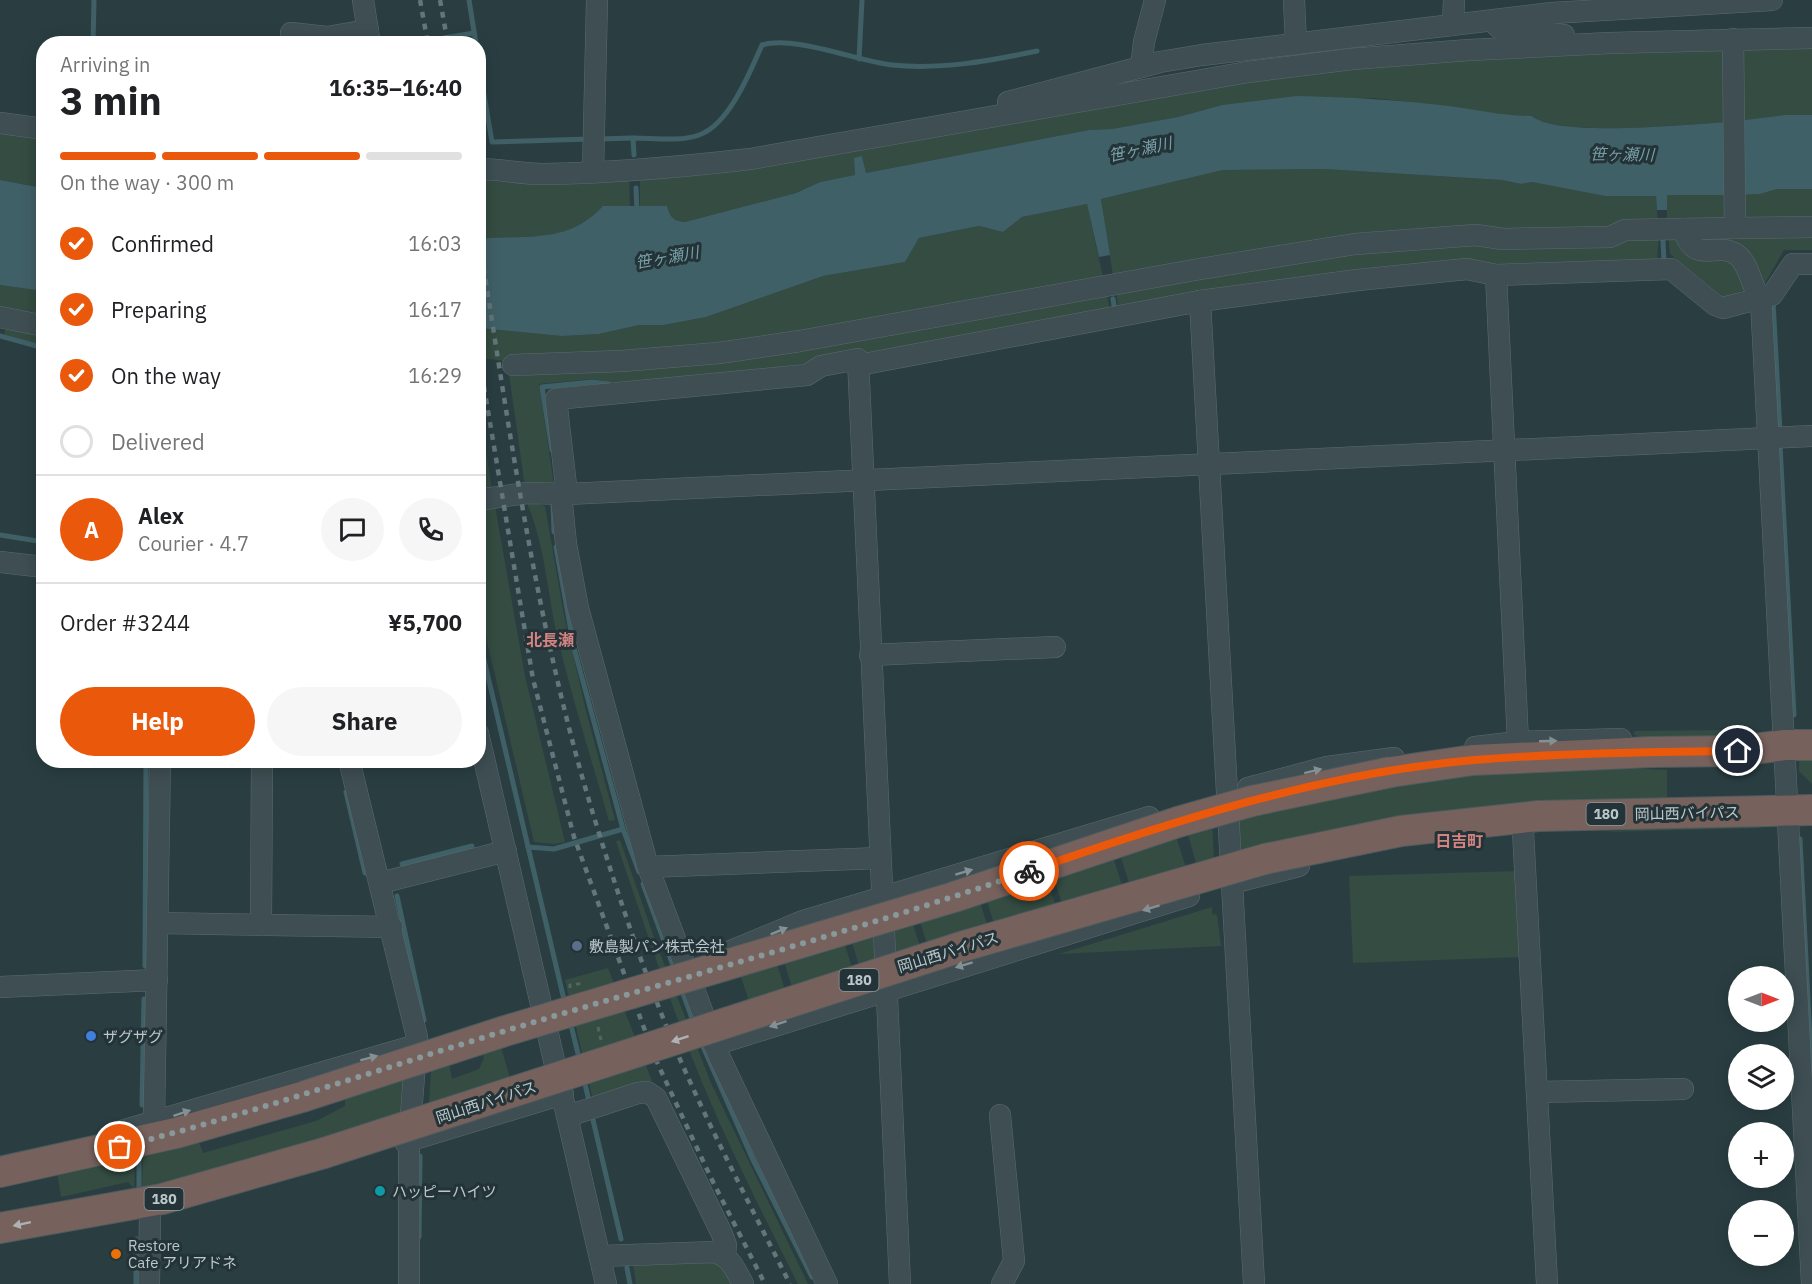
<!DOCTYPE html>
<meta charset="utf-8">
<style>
:root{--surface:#fff;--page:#f6f6f6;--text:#202124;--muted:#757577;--line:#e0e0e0;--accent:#ea580c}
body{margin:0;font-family:"IBM Plex Sans","Noto Sans JP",sans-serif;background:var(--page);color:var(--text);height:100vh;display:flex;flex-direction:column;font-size:22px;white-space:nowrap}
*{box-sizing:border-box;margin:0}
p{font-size:20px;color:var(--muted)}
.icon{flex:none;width:33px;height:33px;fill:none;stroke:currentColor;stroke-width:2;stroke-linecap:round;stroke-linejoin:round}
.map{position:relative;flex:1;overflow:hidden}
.details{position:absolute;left:36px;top:36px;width:450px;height:732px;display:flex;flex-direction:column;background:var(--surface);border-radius:24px;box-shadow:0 3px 15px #0003}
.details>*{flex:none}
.needle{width:39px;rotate:90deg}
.controls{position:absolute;left:1728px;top:966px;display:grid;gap:12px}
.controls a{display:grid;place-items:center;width:66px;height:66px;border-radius:50%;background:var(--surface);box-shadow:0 3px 15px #0003;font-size:30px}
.pin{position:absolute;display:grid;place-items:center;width:51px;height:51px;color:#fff;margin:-26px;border:3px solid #fff;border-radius:50%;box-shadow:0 2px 6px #0007}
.courier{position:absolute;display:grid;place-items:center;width:60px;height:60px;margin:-30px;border:4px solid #ea580c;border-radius:50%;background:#fff;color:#222;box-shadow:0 2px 8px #0007}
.headline em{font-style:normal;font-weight:700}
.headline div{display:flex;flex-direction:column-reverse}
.headline{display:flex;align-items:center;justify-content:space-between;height:102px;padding:0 24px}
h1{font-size:39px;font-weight:700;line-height:45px}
.bar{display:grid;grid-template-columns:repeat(4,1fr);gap:9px 6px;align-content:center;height:72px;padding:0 24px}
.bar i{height:8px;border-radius:4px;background:var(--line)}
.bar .active{background:var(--accent)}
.bar p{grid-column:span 4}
.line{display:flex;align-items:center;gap:15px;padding:0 24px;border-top:2px solid var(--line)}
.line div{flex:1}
.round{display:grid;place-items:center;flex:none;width:63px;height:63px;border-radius:32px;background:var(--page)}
ol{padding:0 24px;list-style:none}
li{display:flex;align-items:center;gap:18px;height:66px}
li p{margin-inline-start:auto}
li .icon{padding:6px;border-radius:50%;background:var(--accent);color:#fff;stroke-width:4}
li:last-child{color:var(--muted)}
li i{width:33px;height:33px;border:3px solid var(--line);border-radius:50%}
.button{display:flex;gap:12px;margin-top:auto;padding:12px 24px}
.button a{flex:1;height:69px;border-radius:36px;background:var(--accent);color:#fff;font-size:24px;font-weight:700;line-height:69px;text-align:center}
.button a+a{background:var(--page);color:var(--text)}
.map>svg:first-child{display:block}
.green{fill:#344c42;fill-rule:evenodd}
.water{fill:#406067}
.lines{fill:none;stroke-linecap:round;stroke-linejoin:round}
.stream{stroke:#406067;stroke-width:5}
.minor-casing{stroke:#5c6b6f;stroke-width:22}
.highway-casing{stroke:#4c5b5f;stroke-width:32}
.path{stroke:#536761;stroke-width:3;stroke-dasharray:4.5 4.5;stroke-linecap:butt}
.minor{stroke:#3e4e52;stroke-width:21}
.highway{stroke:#77615c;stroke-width:30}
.rail{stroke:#63767a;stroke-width:4.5;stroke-dasharray:6 6;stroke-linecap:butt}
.highway-bridge-casing{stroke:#4c5b5f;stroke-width:32;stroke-linecap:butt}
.highway-bridge{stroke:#77615c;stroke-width:30}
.oneway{fill:#839195}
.oneway2{fill:#adb3b5}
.done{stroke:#88989b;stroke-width:6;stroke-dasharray:0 10.8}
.route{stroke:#ea580c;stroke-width:8}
.service-dot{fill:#5c6f8a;stroke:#233337;stroke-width:2}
.shop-dot{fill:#3f7fe0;stroke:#233337;stroke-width:2}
.culture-dot{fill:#0f9aa8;stroke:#233337;stroke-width:2}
.food-dot{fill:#e8710a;stroke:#233337;stroke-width:2}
.labels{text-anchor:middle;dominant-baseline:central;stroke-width:6;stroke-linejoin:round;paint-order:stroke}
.shield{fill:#233337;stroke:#8d9b9f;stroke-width:1.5}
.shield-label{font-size:14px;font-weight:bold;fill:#bbc8cb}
.street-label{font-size:15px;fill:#bbc8cb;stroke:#233337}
.poi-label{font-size:15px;fill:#bbc8cb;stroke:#233337;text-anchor:start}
.water-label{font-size:16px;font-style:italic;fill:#789fa7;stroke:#233337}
.neighbourhood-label{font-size:16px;font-weight:bold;fill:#d38482;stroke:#233337}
</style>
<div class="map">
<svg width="1812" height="1284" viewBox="0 0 1812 1284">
<rect width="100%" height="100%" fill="#2a3e42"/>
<g class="green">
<path d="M1812 42V115L1738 121 1737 43Z"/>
<path d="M1728 43 1729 122C1691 124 1557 138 1532 116H1505L1452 107 1374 98 1222 105 1178 117 1112 129 1089 130 866 173 862 156 856 175 820 182 796 193 685 222C673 221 670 217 667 206L640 207V177L1353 63Z"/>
<path d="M0 133 43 140V188L0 180Z"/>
<path d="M1324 169 1502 180 1521 184 1532 182 1605 196H1656L1658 225 1503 236 1114 282 1101 199 1223 170Z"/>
<path d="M629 177 630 206H604C567 245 527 234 479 239V178Z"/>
<path d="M1777 189H1812V222L1738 224V195L1760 194Z"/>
<path d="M1667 195H1731V224L1667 225Z"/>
<path d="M1087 204 1104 282 800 338 505 361 479 358 478 328 562 336 599 334 639 325H664L706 317 823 276 905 262 919 238 979 226 1003 232 1022 217Z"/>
<path d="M1812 230V250H1784L1764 285 1749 264 1703 246 1690 233Z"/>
<path d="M1668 232 1730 257 1748 289 1723 297 1670 254Z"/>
<path d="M1659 233 1657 260 1118 308 1116 289 1355 248Z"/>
<path d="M0 285 43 291V319L0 310Z"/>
<path d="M1106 291 1110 310 805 364 720 375 626 384 592 379 539 384 554 485 525 487 509 374 623 365Z"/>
<path d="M6 327 43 331V346L4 335Z"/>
<path d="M479 407 492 489 479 490Z"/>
<path d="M526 501 545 506 564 615 586 711 615 820 609 821C591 758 571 695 556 631 547 588 544 541 526 501Z"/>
<path d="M495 506 525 676 565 842 554 844 534 842 479 607 478 508Z"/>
<path d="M1731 730 1739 737 1652 743 1633 734 1635 731Z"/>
<path d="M1799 760H1812V784L1799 771Z"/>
<path d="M1581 766 1667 770V798L1624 800 1241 873 1236 798 1483 770Z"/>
<path d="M1211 802 1215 879 1202 883 1181 811Z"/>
<path d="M1169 814 1192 887 908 976 898 973 895 964 893 907 902 897ZM1113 832 1135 902 1128 905 1106 834ZM1047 854 1067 921 1061 923 1040 856ZM980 877 999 941 993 943 973 880ZM913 899 932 960 925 963 906 901Z"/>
<path d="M1723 822 1765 823 1760 828 1603 832Z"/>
<path d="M620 840 656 943 711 1083 808 1284H798C762 1212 725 1140 695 1065 666 991 641 916 616 841Z"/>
<path d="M1517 871 1523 957 1353 963 1349 876Z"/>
<path d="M873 905 877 980 757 1025 733 953ZM845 920 864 982 857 984 838 922ZM777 939 797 1004 790 1006 770 941Z"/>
<path d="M1212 907V914L1217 915 1221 946 1059 954Z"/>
<path d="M608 968 652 1081 593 1100 565 980Z"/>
<path d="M495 1027 516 1098 427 1129 433 1045 445 1041 452 1079 479 1069 484 1058 482 1052Z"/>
<path d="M407 1055 400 1136 142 1190 143 1152 197 1136 203 1153 316 1121 345 1106V1100L311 1104Z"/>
<path d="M135 1154 134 1188 128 1182 61 1197 57 1172Z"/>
<path d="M711 1262 719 1263 733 1284H636L633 1263Z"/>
</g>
<g class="water">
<path d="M1297 96C1349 97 1399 100 1449 106 1478 110 1503 116 1532 116 1557 138 1691 124 1729 122L1731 195H1667V210H1657L1656 196H1605L1532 182 1521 184 1502 180 1324 169 1223 170 1101 199 1110 255 1099 257 1087 204 1022 217 1003 232 979 226 919 238 905 262 823 276 706 317 664 325H639L599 334 562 336 479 328 478 239C527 234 567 245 603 206H667C670 217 673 221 685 222L796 193 820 182 855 175 854 158 862 156 866 173 1089 130 1112 129 1178 117 1222 105Z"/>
<path d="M1785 115H1812V189H1777L1760 194 1738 195V121Z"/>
<path d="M0 180 43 188V291L0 285Z"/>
</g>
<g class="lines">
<g class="stream">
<path d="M469 0 476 44"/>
<path d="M93 44 94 0"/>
<path d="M408 44 474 33"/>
<path d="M478 59 492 142 590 139"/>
<path d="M859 59 862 0"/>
<path d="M599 139 633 138"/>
<path d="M634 155 633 138C653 138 681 142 699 135 729 125 750 72 762 45 794 35 857 61 892 65 941 70 989 61 1037 51"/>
<path d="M636 188 637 213"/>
<path d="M1663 241 1664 262H1667"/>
<path d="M1113 299 1115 312"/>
<path d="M1773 301 1780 432"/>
<path d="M0 336 44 348"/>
<path d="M1780 445 1794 715"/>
<path d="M552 450 542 387 592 382 609 384"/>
<path d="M553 503 554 532"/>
<path d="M0 535 44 542"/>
<path d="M556 547 574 648 623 829 639 872"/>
<path d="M478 634 565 1004"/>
<path d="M346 792 365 873"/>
<path d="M1800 839 1812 1081"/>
<path d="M528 847 554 849 623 829"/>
<path d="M402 864 472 846"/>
<path d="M643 884 675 971"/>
<path d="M397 896 424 1020"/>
<path d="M145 966 146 760"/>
<path d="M681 988 694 1024"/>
<path d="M570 1021 580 1062"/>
<path d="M701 1042 753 1160 812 1277"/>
<path d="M584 1080 589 1101"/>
<path d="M142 1105 144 999"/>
<path d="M593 1120 621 1239"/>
<path d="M139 1190V1154"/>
<path d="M419 1237 420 1156"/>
<path d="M627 1268 630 1284"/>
<path d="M136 1284V1239"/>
</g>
<g class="minor-casing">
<g id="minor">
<path d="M363 0 370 44"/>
<path d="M1294 0 1296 44"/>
<path d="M1495 24 1499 28 1564 35"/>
<path d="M1453 25 1454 0"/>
<path d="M291 44V33L327 37 368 30"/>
<path d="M1141 67 1144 42 1155 0"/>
<path d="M1008 102 1160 62 1202 55 1552 13 1772 0"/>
<path d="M0 123 44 129"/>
<path d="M478 169C500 169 521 174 543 174 612 173 681 167 750 159L1248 72 1352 59 1469 50 1609 43 1812 38"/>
<path d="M593 172 597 0"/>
<path d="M1735 228 1812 227"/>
<path d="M1683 229C1695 267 1716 240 1737 255 1749 263 1751 286 1761 300L1812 1284"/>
<path d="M1496 275 1518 742"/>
<path d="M1200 301 1254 1284"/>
<path d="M0 317 44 326"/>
<path d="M513 365 622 361 719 353 800 341 1194 270 1355 244 1476 235 1503 239 1610 237 1625 230 1735 228 1733 39"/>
<path d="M859 365 1200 301 1358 280 1467 269 1496 275 1671 269 1715 305 1723 308 1772 295 1793 264H1812"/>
<path d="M561 494 566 544 578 608 648 867 719 1056 827 1284"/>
<path d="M567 494 556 399 807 375 821 366 858 359 900 1284"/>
<path d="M478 500 527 493 567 494 1812 436"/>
<path d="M0 562 44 567"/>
<path d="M870 655 1055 647"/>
<path d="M478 733 606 1284"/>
<path d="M1475 747 1518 742 1621 739"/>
<path d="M349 760 417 1037 409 1141V1284"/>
<path d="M1248 788 1327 767 1394 758"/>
<path d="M1523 831 1547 1284"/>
<path d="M648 867 880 858"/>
<path d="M1236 882 1299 866"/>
<path d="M380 883 506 851"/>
<path d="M158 923 392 927"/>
<path d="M261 925 262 760"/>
<path d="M731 951 803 921 1149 817"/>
<path d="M0 987 157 980"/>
<path d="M714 1045 1189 896"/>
<path d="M1538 1092 1683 1089"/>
<path d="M1000 1115 1014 1261 1002 1284"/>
<path d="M568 1116 638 1093 647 1092 656 1098 722 1234 726 1245 725 1255"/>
<path d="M154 1122 160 760"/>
<path d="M121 1131 413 1046"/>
<path d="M405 1142 563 1094"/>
<path d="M601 1256 714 1252C731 1257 735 1269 743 1284"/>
<path d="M149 1284 150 1216"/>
</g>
</g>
<g class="highway-casing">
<g id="highway">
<path d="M1391 772 1473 760 1651 752 1738 751 1785 745H1812"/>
<path d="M1401 831 1538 816 1812 810"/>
<path d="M0 1172 176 1133 305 1096"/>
<path d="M0 1228 162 1199 324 1153"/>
</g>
</g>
<g class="path">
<path d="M570 988V985L585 983"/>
<path d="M598 1027 601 1040"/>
</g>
<use href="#minor" class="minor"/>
<use href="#highway" class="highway"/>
<g class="rail">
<path d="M420 0 428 44"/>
<path d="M440 0 448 44"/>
<path d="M478 232C510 432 537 636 598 830 621 904 646 978 676 1050 710 1129 751 1207 790 1284"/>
<path d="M478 351 533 679 574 837 655 1058 711 1178 765 1284"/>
</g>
<g class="highway-bridge-casing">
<g id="highway-bridge">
<path d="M305 1096 505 1031 954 897 1178 822 1252 801 1391 772"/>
<path d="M324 1153 964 946 1265 859 1401 831"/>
</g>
</g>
<use href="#highway-bridge" class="highway-bridge"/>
</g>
<defs><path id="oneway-solid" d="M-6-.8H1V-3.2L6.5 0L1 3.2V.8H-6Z" transform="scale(1.5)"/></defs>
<g class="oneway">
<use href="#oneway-solid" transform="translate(1548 741) rotate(-2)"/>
<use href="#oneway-solid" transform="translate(1313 771) rotate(-14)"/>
<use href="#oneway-solid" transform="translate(964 872) rotate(-17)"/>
<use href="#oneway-solid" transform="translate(1151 908) rotate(163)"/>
<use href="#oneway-solid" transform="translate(779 931) rotate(-22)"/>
<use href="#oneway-solid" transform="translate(964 965) rotate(163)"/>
<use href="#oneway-solid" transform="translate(778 1024) rotate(162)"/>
<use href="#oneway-solid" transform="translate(369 1058) rotate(-15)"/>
<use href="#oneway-solid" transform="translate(182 1113) rotate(-18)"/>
</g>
<g class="oneway2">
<use href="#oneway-solid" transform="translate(680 1039) rotate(162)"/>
<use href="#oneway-solid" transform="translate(22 1224) rotate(168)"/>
</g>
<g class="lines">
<path class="done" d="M120 1147C252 1114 379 1069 508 1030 682 977 858 931 1029 871"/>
<path class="route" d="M1029 871C1173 821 1322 773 1474 760 1562 753 1650 752 1738 751"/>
</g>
<circle class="service-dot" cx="577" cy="946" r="6"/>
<circle class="shop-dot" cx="91" cy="1036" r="6"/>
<circle class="culture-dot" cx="380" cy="1191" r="6"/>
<circle class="food-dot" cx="116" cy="1254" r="6"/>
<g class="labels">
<g class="shield">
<rect x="1586.5" y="803" width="39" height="22" rx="4.5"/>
<rect x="839.5" y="969" width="39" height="22" rx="4.5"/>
<rect x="144.5" y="1188" width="39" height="22" rx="4.5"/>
</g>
<g class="shield-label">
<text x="1606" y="814">180</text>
<text x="859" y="980">180</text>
<text x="164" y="1199">180</text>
</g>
<g class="street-label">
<text transform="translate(1687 813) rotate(-1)">岡山西バイパス</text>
<text transform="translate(948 952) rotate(-17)">岡山西バイパス</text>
<text transform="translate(486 1102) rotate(-18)">岡山西バイパス</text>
</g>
<g class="poi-label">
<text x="589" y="946">敷島製パン株式会社</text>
<text x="103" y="1036">ザグザグ</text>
<text x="392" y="1191">ハッピーハイツ</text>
<text x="128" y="1245">Restore<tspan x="128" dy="17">Cafe アリアドネ</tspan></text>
</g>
<g class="water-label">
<text transform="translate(1140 149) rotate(-12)">笹ヶ瀬川</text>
<text transform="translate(1622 154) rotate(1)">笹ヶ瀬川</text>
<text transform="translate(667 257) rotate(-10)">笹ヶ瀬川</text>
</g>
<g class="neighbourhood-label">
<text x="550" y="640">北長瀬</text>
<text x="1459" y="841">日吉町</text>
</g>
</g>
</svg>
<div class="controls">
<a><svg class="needle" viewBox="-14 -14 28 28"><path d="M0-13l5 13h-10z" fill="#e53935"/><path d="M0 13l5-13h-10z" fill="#757577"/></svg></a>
<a><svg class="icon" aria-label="layers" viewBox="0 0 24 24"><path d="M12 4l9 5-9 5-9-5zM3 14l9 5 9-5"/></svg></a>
<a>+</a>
<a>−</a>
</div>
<div class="pin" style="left:120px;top:1147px;background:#ea580c"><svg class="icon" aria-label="bag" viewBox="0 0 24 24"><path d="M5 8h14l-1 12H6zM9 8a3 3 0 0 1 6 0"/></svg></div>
<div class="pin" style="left:1738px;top:751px;background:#1f2937"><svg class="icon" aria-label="home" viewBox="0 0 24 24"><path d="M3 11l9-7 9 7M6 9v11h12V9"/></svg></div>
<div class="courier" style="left:1029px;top:871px"><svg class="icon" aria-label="bike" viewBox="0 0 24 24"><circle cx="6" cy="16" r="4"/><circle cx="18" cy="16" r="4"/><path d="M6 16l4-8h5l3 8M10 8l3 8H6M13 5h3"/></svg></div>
<section class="details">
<div class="headline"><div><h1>3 min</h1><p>Arriving in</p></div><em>16:35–16:40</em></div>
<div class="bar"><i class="active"></i><i class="active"></i><i class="active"></i><i></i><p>On the way · 300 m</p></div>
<ol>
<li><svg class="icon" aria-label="check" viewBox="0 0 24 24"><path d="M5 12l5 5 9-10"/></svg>Confirmed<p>16:03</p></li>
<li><svg class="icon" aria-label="check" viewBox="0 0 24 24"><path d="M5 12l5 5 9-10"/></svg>Preparing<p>16:17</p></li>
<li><svg class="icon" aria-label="check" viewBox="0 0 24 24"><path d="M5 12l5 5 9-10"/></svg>On the way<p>16:29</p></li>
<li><i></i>Delivered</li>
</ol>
<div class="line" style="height:108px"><b class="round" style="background:var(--accent);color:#fff">A</b><div><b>Alex</b><p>Courier · 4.7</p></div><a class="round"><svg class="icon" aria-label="chat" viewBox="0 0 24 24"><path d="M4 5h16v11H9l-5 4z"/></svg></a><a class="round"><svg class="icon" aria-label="phone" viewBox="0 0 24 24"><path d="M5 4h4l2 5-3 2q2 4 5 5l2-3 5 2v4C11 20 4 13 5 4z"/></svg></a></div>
<div class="line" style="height:78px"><div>Order #3244</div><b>¥5,700</b></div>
<div class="button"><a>Help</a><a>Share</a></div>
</section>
</div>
